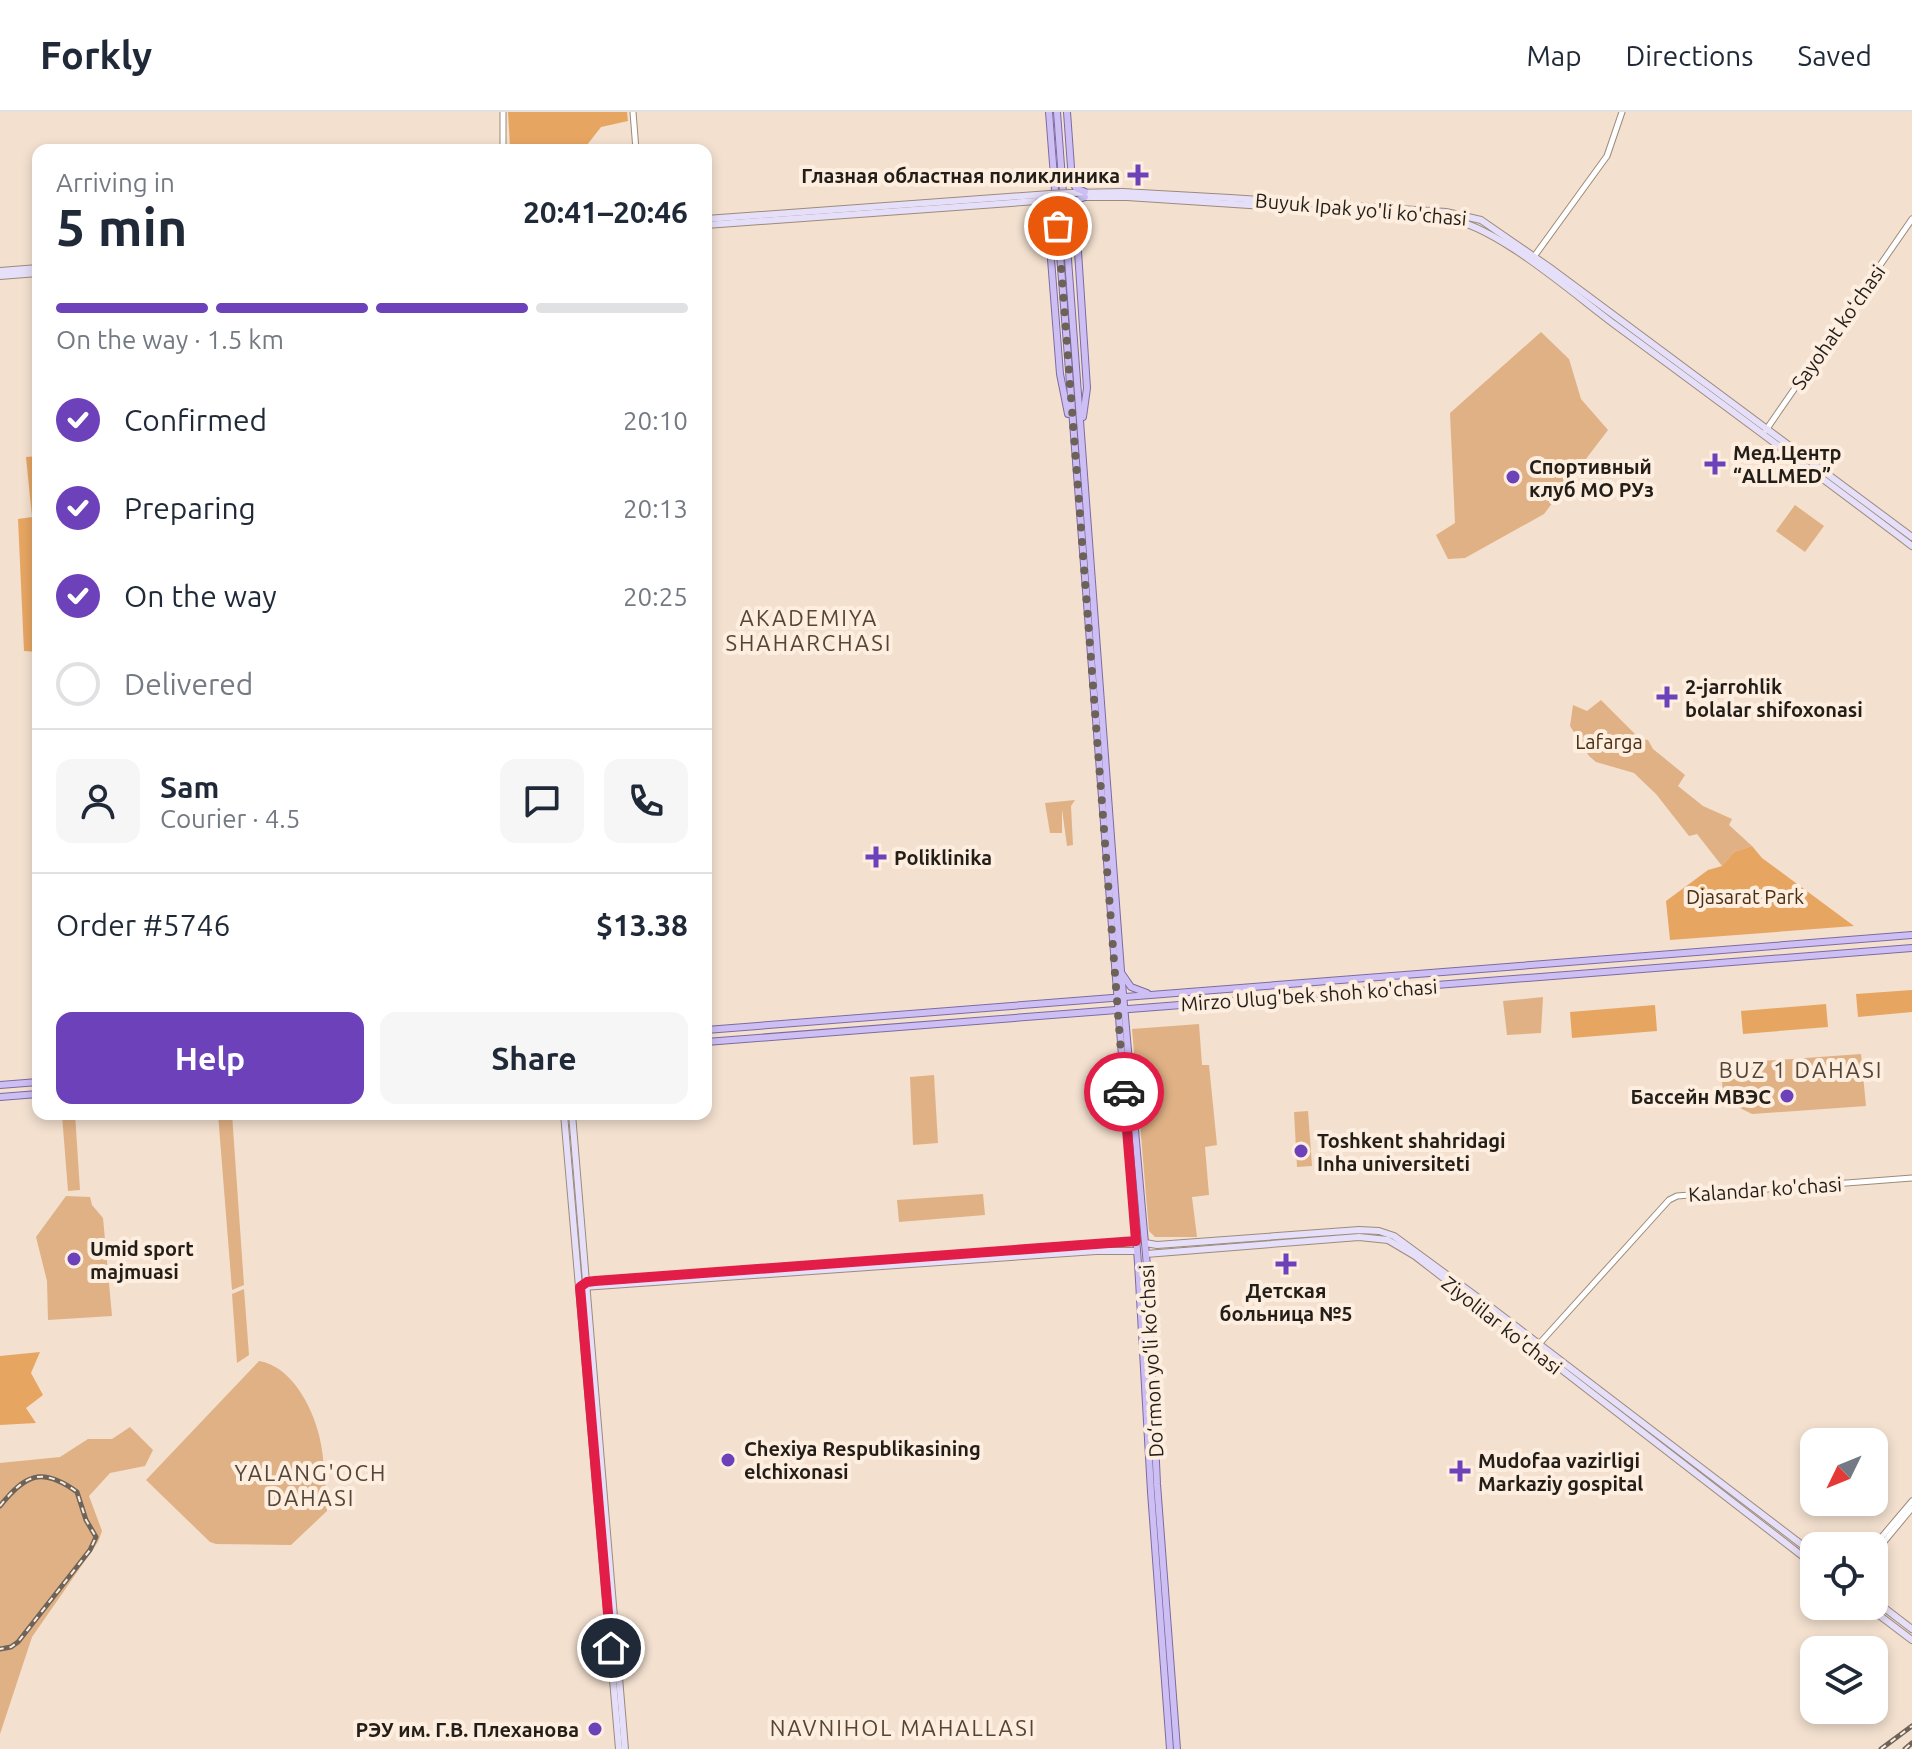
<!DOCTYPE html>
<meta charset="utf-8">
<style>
:root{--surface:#fff;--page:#f6f6f7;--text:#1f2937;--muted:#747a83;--line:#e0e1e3;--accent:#6c41b9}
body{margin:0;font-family:Ubuntu,sans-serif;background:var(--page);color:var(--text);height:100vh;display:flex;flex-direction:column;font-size:30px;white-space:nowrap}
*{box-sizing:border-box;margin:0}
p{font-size:26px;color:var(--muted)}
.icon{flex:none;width:44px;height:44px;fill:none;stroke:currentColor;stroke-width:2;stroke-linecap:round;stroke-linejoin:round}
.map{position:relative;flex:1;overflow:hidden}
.sheet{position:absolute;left:32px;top:32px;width:680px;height:976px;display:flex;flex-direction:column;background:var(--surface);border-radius:16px;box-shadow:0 4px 12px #0003}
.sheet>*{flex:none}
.needle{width:52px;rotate:227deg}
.tools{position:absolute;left:1800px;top:1316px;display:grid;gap:16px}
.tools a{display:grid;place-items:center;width:88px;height:88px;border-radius:16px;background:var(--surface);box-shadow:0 4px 12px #0003;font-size:40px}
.pin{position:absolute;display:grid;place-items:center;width:68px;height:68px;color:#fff;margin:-34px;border:4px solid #fff;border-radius:50%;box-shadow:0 2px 8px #0007}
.courier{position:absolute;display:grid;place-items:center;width:80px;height:80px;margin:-40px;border:6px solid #e11d48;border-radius:50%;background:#fff;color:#222;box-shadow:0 2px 10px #0007}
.headline em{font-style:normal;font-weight:700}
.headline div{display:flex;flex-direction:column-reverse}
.headline{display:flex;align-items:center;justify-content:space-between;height:136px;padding:0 24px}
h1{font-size:52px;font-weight:700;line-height:60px}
.bar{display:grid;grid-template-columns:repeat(4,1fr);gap:12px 8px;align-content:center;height:96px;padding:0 24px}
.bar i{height:10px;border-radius:6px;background:var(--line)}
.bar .active{background:var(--accent)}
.bar p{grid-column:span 4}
.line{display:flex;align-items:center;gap:20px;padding:0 24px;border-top:2px solid var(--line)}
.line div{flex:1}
.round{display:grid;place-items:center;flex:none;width:84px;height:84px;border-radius:16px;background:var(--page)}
ol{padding:0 24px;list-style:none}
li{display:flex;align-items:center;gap:24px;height:88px}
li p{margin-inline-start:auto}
li .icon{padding:8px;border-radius:50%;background:var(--accent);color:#fff;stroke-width:4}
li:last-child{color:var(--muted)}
li i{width:44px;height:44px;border:4px solid var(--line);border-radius:50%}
.primary-button{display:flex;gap:16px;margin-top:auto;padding:16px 24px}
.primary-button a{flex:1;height:92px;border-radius:16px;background:var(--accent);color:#fff;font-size:32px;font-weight:700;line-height:92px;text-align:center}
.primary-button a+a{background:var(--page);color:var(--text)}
header{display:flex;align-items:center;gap:48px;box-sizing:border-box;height:112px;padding:0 40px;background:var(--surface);border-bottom:2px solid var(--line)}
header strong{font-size:38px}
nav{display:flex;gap:44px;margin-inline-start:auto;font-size:28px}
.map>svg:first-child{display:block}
.green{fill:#e0b185}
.forest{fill:#e7a562}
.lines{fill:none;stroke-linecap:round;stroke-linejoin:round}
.tertiary-casing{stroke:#9c8b7b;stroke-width:7}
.secondary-casing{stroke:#9c8b7b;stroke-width:8}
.primary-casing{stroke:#7c6ba2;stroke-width:8}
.tertiary{stroke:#fff;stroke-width:5}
.secondary{stroke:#e6dff9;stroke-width:6}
.primary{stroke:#cdbff4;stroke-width:6}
.rail-casing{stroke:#6d6359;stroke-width:5}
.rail{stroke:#fdeee0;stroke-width:2;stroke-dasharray:6;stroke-linecap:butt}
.secondary-bridge-casing{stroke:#9c8b7b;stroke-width:8;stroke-linecap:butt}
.secondary-bridge{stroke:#e6dff9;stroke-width:6}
.done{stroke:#6c6258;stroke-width:8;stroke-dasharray:0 14.4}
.route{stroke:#e11d48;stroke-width:10}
.poi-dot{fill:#6c41b9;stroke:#fdeee0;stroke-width:3}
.labels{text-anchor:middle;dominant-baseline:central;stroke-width:8;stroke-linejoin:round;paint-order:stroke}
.poi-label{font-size:20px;font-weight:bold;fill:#241e18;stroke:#fdeee0;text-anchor:start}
.street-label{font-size:20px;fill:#241e18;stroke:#fdeee0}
.park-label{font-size:20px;fill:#4b2f13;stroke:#fdeee0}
.neighbourhood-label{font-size:22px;letter-spacing:2px;fill:#544537;stroke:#fdeee0}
</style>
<header>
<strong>Forkly</strong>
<nav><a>Map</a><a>Directions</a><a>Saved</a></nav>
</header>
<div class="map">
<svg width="1912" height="1637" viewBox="0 0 1912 1637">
<rect width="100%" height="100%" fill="#f3e0cf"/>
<g class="green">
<path d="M1541 220 1569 247 1581 287 1608 318 1544 402 1465 446 1448 447 1436 423 1455 411 1450 301Z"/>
<path d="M1795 393 1824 414 1805 440 1776 419Z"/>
<path d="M1601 588 1640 627 1648 628 1653 637 1685 663 1678 674 1703 694 1732 707 1729 713 1752 734 1734 740 1722 754 1697 722 1689 724 1656 682 1634 661 1596 650 1589 644 1570 614 1573 593 1587 599Z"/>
<path d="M1075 688 1071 694 1073 733 1067 734 1062 697V721H1050L1045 691Z"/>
<path d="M1543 885 1541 921 1507 923 1503 889Z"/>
<path d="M1199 912 1202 953H1209L1217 1033 1205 1035 1209 1083 1192 1085 1197 1125H1155L1149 1119 1132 917Z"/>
<path d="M1861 942 1866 994 1752 1002 1724 988 1720 952Z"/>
<path d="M934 963 938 1031 913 1033 910 965Z"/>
<path d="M1308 999 1312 1054 1297 1055 1294 1000Z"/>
<path d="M75 1002 80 1078 68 1079 62 1003Z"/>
<path d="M218 1002H232L244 1173 232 1178Z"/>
<path d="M983 1082 985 1103 899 1110 897 1088Z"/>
<path d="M66 1084 90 1085 92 1093 103 1106 112 1204 48 1208 47 1169 36 1125Z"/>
<path d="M244 1177 249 1243 237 1251 232 1182Z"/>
<path d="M259 1249C291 1254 312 1294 319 1323 325 1347 325 1375 327 1399L291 1433 216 1432 210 1430 146 1368Z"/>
<path d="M130 1315 153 1338 145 1354 110 1361 89 1384 102 1419 98 1430 32 1525 0 1622V1351L60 1345 88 1327H112Z"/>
</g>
<g class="forest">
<path d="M508 0H627L628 9 601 15 587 33V38L510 35Z"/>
<path d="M38 344V540L24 539 18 407 32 405 26 345Z"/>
<path d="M1752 734 1762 746 1854 814 1670 828 1666 789 1708 758 1722 754 1734 740Z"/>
<path d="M1912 878V900L1858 905 1856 882Z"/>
<path d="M1826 892 1828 915 1743 922 1741 899Z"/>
<path d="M1655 893 1657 919 1572 926 1570 900Z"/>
<path d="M40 1240 31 1261 43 1283 26 1296 36 1311 0 1313V1244Z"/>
</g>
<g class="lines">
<g class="tertiary-casing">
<g id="tertiary">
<path d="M503 0V38"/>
<path d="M633 0 636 38"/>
<path d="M1533 146 1607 44 1622 0"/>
<path d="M1766 318 1912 107"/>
<path d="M1539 1232 1669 1088 1677 1084 1912 1066"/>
<path d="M1874 1434 1912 1389"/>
<path d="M1874 1442 1912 1396"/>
</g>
</g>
<g class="secondary-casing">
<g id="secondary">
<path d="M1071 81 1123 80 1230 86 1446 100 1481 108 1549 155 1912 425"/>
<path d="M1083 85H1127L1445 106C1496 113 1571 180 1614 212 1713 285 1813 359 1912 434"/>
<path d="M706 107 1050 82"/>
<path d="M706 113 1051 88"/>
<path d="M0 159 38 156"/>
<path d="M0 164 38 161"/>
<path d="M564 1002 619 1637"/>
<path d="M572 1002 625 1637"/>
<path d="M1145 1131 1157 1133 1359 1118 1379 1119 1394 1124 1484 1190 1814 1442"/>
<path d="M1146 1142 1359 1125 1388 1128 1415 1144 1814 1453"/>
<path d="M585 1170 1136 1129"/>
<path d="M583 1175 1096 1139H1137"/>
<path d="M1874 1488 1912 1517"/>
<path d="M1867 1494 1912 1528"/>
</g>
</g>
<g class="primary-casing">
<g id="primary">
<path d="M1049 0 1138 1151 1151 1380 1170 1637"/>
<path d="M1057 0 1121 859 1147 1154 1157 1372 1177 1637"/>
<path d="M1067 0 1072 69 1076 76 1085 80"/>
<path d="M1038 89 1044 91 1047 96 1060 262 1068 302"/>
<path d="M1335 93 1336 98"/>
<path d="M1083 305 1087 276 1075 94 1077 88 1085 85"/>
<path d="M1122 862 1131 875 1147 881"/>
<path d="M706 918 1912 823"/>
<path d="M706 930 1912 836"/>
<path d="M0 973 38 970"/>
<path d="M0 985 38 982"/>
</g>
</g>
<use href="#tertiary" class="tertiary"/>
<use href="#secondary" class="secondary"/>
<use href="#primary" class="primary"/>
<g class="rail-casing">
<g id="rail">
<path d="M0 1394C25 1363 41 1354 77 1380L86 1408 96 1425 90 1438 18 1530 11 1535 0 1537"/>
<path d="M1881 1637 1912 1614"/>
<path d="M1905 1637 1912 1631"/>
</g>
</g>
<use href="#rail" class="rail"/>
<g class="secondary-bridge-casing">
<g id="secondary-bridge">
<path d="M1050 82 1071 81"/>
<path d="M1051 88 1071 86"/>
</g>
</g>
<use href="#secondary-bridge" class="secondary-bridge"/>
</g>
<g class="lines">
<path class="done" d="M1058 114 1124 980"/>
<path class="route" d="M611 1536 580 1175 587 1170 595 1169 1136 1129 1124 980"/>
</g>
<g class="poi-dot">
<path d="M1134 51h8v8h8v8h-8v8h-8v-8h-8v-8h8z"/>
<path d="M1711 340h8v8h8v8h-8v8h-8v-8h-8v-8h8z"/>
<circle cx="1513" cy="365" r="8"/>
<path d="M1663 573h8v8h8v8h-8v8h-8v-8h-8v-8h8z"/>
<path d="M872 733h8v8h8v8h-8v8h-8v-8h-8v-8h8z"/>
<circle cx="1787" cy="984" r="8"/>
<circle cx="1301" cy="1039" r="8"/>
<circle cx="74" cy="1147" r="8"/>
<path d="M1282 1140h8v8h8v8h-8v8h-8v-8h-8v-8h8z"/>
<circle cx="728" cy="1348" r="8"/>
<path d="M1456 1347h8v8h8v8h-8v8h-8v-8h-8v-8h8z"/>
<circle cx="595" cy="1617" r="8"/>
</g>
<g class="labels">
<g class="poi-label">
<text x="1120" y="63" text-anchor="end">Глазная областная поликлиника</text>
<text x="1733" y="340">Мед.Центр<tspan x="1733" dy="23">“ALLMED”</tspan></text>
<text x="1529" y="354">Спортивный<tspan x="1529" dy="23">клуб МО РУз</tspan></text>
<text x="1685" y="574">2-jarrohlik<tspan x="1685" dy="23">bolalar shifoxonasi</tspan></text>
<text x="894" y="745">Poliklinika</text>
<text x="1771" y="984" text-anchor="end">Бассейн МВЭС</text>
<text x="1317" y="1028">Toshkent shahridagi<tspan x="1317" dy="23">Inha universiteti</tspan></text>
<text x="90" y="1136">Umid sport<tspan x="90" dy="23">majmuasi</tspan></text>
<text x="1286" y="1178" text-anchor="middle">Детская<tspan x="1286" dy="23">больница №5</tspan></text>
<text x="744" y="1336">Chexiya Respublikasining<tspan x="744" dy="23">elchixonasi</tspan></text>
<text x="1478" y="1348">Mudofaa vazirligi<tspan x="1478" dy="23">Markaziy gospital</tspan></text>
<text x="579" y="1617" text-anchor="end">РЭУ им. Г.В. Плеханова</text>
</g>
<g class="street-label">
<text transform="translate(1361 97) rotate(5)">Buyuk Ipak yo'li ko'chasi</text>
<text transform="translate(1838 215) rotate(-55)">Sayohat koʻchasi</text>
<text transform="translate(1309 883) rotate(-4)">Mirzo Ulug'bek shoh ko'chasi</text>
<text transform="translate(1765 1077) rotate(-4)">Kalandar ko'chasi</text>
<text transform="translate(1502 1213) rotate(38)">Ziyolilar ko'chasi</text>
<text transform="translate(1151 1249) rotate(-93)">Do‘rmon yo‘li ko‘chasi</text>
</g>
<g class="park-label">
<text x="1609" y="629">Lafarga</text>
<text x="1745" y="784">Djasarat Park</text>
</g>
<g class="neighbourhood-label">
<text x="809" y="505">AKADEMIYA<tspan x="809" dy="25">SHAHARCHASI</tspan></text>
<text x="1801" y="957">BUZ 1 DAHASI</text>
<text x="311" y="1360">YALANG'OCH<tspan x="311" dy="25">DAHASI</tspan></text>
<text x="903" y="1615">NAVNIHOL MAHALLASI</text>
</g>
</g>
</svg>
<div class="tools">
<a><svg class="needle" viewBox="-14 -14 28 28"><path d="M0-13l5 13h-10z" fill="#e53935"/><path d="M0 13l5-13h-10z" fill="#747a83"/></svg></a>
<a><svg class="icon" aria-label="locate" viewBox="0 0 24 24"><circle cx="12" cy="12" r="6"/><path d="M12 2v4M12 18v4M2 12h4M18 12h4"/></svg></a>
<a><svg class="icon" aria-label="layers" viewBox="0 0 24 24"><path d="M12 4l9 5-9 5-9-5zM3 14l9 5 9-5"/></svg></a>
</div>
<div class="pin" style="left:1058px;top:114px;background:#ea580c"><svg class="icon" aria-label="bag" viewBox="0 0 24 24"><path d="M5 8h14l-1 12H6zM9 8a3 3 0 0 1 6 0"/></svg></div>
<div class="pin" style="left:611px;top:1536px;background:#1f2937"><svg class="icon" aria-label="home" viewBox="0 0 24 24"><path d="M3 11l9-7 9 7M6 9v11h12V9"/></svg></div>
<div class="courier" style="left:1124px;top:980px"><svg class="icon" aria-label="car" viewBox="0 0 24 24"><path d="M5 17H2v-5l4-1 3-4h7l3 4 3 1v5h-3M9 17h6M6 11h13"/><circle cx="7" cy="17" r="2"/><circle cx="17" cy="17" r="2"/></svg></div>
<section class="sheet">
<div class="headline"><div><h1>5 min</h1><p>Arriving in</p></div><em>20:41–20:46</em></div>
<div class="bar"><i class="active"></i><i class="active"></i><i class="active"></i><i></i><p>On the way · 1.5 km</p></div>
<ol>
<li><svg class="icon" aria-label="check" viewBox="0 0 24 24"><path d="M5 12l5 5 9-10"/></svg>Confirmed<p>20:10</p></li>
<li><svg class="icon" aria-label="check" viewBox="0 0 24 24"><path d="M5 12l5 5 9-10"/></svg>Preparing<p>20:13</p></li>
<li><svg class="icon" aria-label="check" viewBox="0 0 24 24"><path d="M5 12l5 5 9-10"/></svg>On the way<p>20:25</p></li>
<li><i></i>Delivered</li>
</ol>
<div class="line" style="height:144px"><a class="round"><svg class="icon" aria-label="person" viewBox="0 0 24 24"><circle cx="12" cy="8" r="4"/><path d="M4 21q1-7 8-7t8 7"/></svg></a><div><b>Sam</b><p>Courier · 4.5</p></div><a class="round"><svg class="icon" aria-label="chat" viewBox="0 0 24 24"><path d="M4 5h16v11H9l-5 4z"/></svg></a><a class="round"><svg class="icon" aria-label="phone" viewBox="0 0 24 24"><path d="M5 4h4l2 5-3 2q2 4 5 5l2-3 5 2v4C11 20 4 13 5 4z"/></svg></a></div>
<div class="line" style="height:104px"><div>Order #5746</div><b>$13.38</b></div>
<div class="primary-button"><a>Help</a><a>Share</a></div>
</section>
</div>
